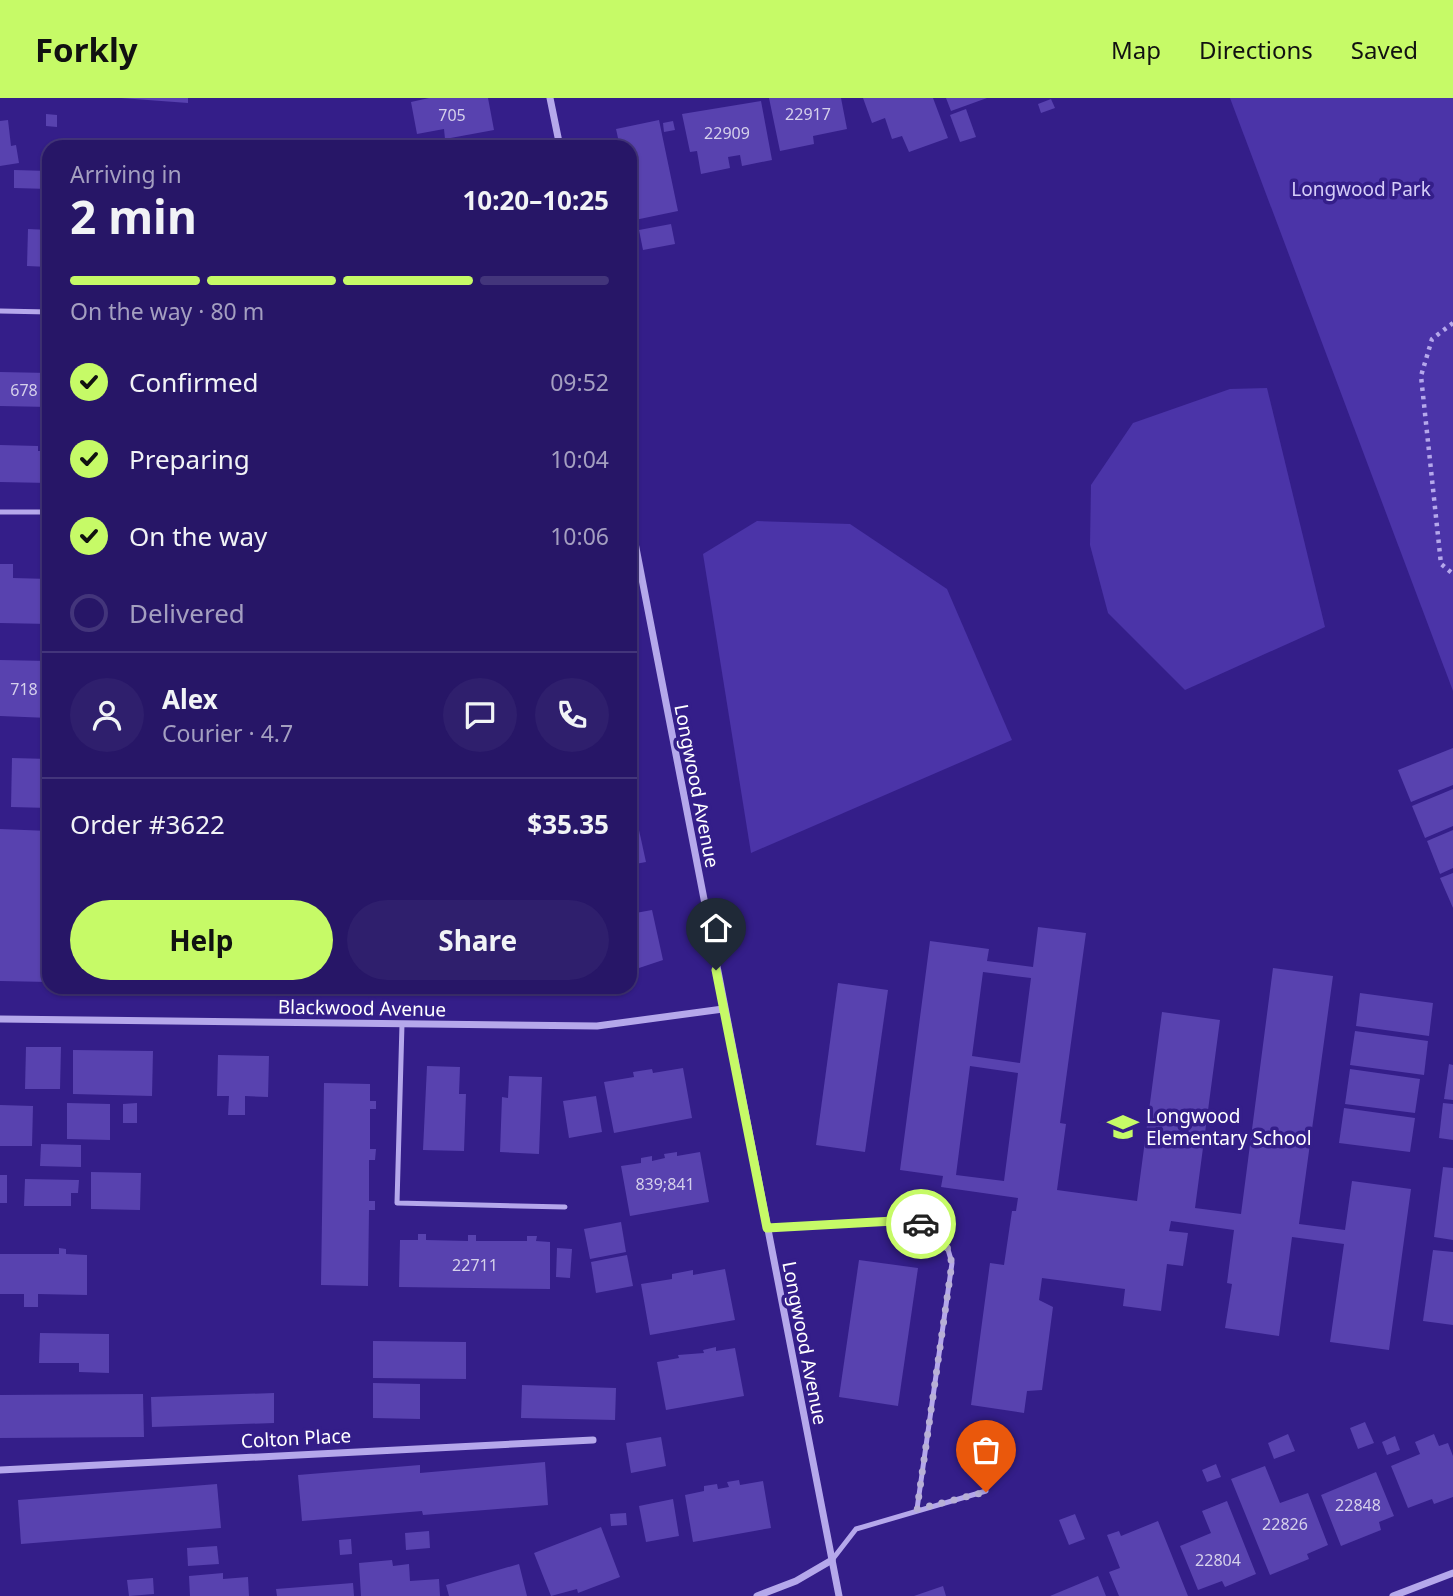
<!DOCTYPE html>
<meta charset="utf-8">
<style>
:root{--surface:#271667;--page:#2f1f6d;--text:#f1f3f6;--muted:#a49fc0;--line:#43357b;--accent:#c6fa67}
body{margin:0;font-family:"Noto Sans",sans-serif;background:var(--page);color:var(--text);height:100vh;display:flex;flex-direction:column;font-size:26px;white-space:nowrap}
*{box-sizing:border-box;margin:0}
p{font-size:23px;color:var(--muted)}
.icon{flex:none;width:38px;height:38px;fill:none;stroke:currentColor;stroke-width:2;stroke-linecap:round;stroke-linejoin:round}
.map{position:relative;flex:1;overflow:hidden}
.side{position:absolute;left:42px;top:42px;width:595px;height:854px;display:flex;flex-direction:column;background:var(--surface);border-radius:21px;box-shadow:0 2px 5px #0004,0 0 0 2px var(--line)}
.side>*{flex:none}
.pin{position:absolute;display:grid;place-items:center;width:60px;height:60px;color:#fff;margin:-72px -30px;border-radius:50% 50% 50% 0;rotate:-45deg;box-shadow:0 0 7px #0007}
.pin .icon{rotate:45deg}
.courier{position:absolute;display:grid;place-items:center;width:70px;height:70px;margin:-35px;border:5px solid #c6fa67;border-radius:50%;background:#fff;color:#222;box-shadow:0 2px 9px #0007}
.headline em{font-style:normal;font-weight:700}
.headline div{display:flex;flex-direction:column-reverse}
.headline{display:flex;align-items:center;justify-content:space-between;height:119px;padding:0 28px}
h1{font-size:46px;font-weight:700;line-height:52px}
.bar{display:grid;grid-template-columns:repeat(4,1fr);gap:10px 7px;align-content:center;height:84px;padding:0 28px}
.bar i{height:9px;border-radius:5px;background:var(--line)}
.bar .on{background:var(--accent)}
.bar p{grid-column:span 4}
.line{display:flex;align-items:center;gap:18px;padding:0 28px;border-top:2px solid var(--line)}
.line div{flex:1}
.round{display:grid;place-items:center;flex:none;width:74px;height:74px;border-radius:37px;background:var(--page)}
ol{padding:0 28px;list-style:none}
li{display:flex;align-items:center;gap:21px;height:77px}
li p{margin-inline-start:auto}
li .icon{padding:7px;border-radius:50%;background:var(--accent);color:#111;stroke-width:4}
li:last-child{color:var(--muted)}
li i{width:38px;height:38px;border:4px solid var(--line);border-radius:50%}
.cta{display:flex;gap:14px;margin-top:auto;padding:14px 28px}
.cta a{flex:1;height:80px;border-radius:42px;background:var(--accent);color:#111;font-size:28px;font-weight:700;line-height:80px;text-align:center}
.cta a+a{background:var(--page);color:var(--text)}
header{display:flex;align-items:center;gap:42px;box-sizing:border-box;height:98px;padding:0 35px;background:var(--accent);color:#111}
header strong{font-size:33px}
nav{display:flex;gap:38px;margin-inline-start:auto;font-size:24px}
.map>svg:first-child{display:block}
.green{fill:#4b34a8}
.building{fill:#5842af;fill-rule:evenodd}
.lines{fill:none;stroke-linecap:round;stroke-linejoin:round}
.path{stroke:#b5a8eb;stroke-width:4.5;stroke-dasharray:3.5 5;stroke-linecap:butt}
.service{stroke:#b5a8eb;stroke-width:5}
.minor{stroke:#b5a8eb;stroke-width:7}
.done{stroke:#b8b0d6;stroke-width:7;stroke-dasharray:0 12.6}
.route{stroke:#c6fa67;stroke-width:9}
.labels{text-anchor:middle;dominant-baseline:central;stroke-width:7;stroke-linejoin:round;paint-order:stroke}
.number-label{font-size:16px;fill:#d5d0eb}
.park-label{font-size:19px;fill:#d5cdf8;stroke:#341e89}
.street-label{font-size:19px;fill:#fff;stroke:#341e89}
.poi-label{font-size:19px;fill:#fff;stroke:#341e89;text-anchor:start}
</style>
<header>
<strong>Forkly</strong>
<nav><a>Map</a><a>Directions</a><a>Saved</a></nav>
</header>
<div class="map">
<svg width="1453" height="1498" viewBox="0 0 1453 1498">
<rect width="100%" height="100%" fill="#341e89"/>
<g class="green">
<path d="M1230 0H1453V593Z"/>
<path d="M1267 290 1325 529 1185 592 1108 515 1090 447 1091 387 1133 325 1230 291Z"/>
<path d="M757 423 850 426 947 491 1012 642 751 755 703 456Z"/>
</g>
<g class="building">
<path d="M121 0H188V5Z"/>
<path d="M429 0H488L494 32 445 41 444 31 417 36 411 4Z"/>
<path d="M769 0H841L847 31 813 38 814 46 780 53Z"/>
<path d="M863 0H933L948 40 909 54 902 38 892 41 885 20 872 25Z"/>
<path d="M946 0H987L951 13Z"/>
<path d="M1051 1 1055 10 1041 15 1038 6Z"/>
<path d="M761 3 772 62 742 68 740 57 728 59 730 70 701 76 697 53 690 54 682 16Z"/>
<path d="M966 11 976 39 960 44 950 17Z"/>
<path d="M46 16 57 17V29L46 28Z"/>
<path d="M8 22 11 48 16 47 19 65 0 68V23Z"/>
<path d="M659 22 678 113 630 123V49H620L616 31Z"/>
<path d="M673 23 675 32 664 34 663 25Z"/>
<path d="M499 44 500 49H482L481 48Z"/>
<path d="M14 72 49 73V91L14 90Z"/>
<path d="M671 126 675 146 643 152 639 132Z"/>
<path d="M28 131 49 132V169L27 168Z"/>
<path d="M0 274 49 275V309L0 308Z"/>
<path d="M0 347 38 348V353H49V385L0 384Z"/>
<path d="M0 466H13V480L49 481V526L0 525Z"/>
<path d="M0 562 49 563V620L0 618Z"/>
<path d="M1453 650V687L1411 704 1398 672Z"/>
<path d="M12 660 49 661V710L11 709Z"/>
<path d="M1453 691V728L1425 740 1412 708Z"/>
<path d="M635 714 646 764 630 767V716Z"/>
<path d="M0 731 49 733V884L0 883Z"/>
<path d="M1453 732V770L1440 776 1427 743Z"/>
<path d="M1453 775V810L1440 780Z"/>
<path d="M652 812 663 862 630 873V816Z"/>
<path d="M1038 829 1086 835 1060 1025 1066 1026 1057 1092 1137 1103 1162 914 1220 922 1195 1110 1241 1116 1273 870 1333 878 1299 1126 1345 1132 1352 1083 1411 1091 1389 1252 1330 1244 1344 1146 1292 1139 1279 1238 1225 1230 1232 1186 1227 1185 1234 1132 1171 1123 1169 1133 1188 1135 1183 1168 1167 1166 1161 1213 1123 1208 1125 1191 1042 1180 1039 1202 1053 1209 1042 1292 1027 1293 1024 1315 971 1307 990 1165 1004 1167 1012 1113H1016L1018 1100 941 1089 943 1078 900 1072 930 843 989 851 987 863 1033 869ZM983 874 1031 880 1020 965 972 958ZM970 968 1018 975 1004 1083 956 1077Z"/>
<path d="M838 885 888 892 865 1054 816 1047Z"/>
<path d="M1360 895 1433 905 1429 938 1356 928Z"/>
<path d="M1355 933 1428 943 1424 977 1350 967Z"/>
<path d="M26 949H61L60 991H25Z"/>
<path d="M73 952 153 953 152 998 73 996Z"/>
<path d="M218 957 269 958 268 999 245 998V1017H228L229 998H217Z"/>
<path d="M1449 966 1453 967V1002L1444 1001Z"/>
<path d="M427 968 460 969 459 996H466L464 1053 423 1052Z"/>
<path d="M683 970 692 1020 614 1035 604 984 634 979 633 974 652 971 653 975Z"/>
<path d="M1350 971 1420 981 1415 1015 1345 1006Z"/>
<path d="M509 978 542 979 539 1056 500 1054 502 999 508 1000Z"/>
<path d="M324 985 370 986V1003H376V1011H370V1051H376L375 1062H369V1103H375V1112H369L368 1188 321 1187Z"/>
<path d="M596 998 602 1034 569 1040 563 1003Z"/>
<path d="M67 1005 110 1006V1042L67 1041Z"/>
<path d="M137 1005V1025H123V1006Z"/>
<path d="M1443 1005 1453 1006V1042L1439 1040Z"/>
<path d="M0 1007 33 1008 32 1048H0Z"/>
<path d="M1344 1010 1415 1020 1410 1054 1339 1045Z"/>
<path d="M41 1046 81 1047V1069L40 1068Z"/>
<path d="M677 1054V1058L700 1054 709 1104 630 1118 621 1068 641 1065V1060L652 1058V1063L665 1060 664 1056Z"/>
<path d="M1443 1069 1453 1070V1142L1434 1139Z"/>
<path d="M91 1074 141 1075 140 1112 91 1111Z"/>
<rect x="0" y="1077" width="7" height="28"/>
<path d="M25 1081 79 1082 78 1095H71V1108H24Z"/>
<path d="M621 1124 626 1154 590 1161 584 1131Z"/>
<path d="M418 1136H426V1142L468 1143V1137H476V1143H527V1138H537L536 1143 550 1144V1191L399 1189 400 1142H418Z"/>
<path d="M59 1150 66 1151V1156L87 1157V1197L38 1196V1209H24V1196H0V1156H59Z"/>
<path d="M557 1150 572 1151 570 1180 556 1179Z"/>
<path d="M1433 1152 1453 1154V1227L1423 1223Z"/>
<path d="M627 1157 633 1188 596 1195 591 1164Z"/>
<path d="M859 1162 918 1170 898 1308 839 1299Z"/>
<path d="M725 1171 735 1222 650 1237 641 1186 672 1181V1176L693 1172V1177Z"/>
<path d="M40 1235 109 1236V1275L79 1274V1265H39Z"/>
<path d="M373 1243 466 1244V1281L373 1280Z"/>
<path d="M716 1249V1253L735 1250 744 1298 666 1312 657 1264 679 1260 678 1257 704 1255 703 1252Z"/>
<path d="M373 1285 420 1286V1321L373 1320Z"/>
<path d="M522 1287 616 1290 615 1322 521 1320Z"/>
<path d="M274 1295V1325L152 1329 151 1299Z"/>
<path d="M143 1296 144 1339 0 1340V1297Z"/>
<path d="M1365 1324 1374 1345 1358 1351 1350 1330Z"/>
<path d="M1288 1336 1295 1353 1274 1361 1268 1345Z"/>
<path d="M1434 1336 1439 1348 1448 1345 1453 1358V1399L1434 1406 1432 1401 1408 1410 1391 1368 1420 1356 1415 1344Z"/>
<path d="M1395 1338 1400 1352 1387 1357 1382 1344Z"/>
<path d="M661 1339 666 1368 631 1375 626 1345Z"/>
<path d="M545 1364 548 1407 423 1417 422 1413 302 1423 298 1377 420 1367V1375Z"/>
<path d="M1216 1366 1221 1379 1207 1384 1202 1372Z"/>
<path d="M1265 1368 1280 1405 1308 1395 1328 1447 1307 1456 1309 1461 1270 1477 1231 1381Z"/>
<path d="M1376 1374 1394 1418 1379 1424 1381 1432 1341 1448 1321 1397Z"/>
<path d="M739 1382 740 1387 763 1383 771 1430 693 1444 685 1397 704 1393V1388L717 1386 718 1391 729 1389 727 1384Z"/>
<path d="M217 1386 221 1430 21 1446 18 1402Z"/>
<path d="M673 1401 679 1438 646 1444 639 1408Z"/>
<path d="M1227 1403 1256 1476 1225 1489 1222 1483 1198 1492 1180 1448 1211 1435 1202 1413Z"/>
<path d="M626 1415 627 1427 611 1428 610 1416Z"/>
<path d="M1075 1416 1085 1441 1069 1447 1059 1422Z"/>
<path d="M1158 1423 1188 1498H1119L1109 1474 1120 1470 1107 1437 1119 1433 1121 1438Z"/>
<path d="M601 1429 620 1479 578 1495 577 1491 551 1498 534 1455Z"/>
<path d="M429 1433 430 1450 406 1452 405 1435Z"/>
<path d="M351 1441 352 1456 340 1457 339 1442Z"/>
<path d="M217 1448 219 1466 188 1468 187 1450Z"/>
<path d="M392 1462 393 1468 409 1466 410 1483 439 1481 440 1498H361L359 1465Z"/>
<path d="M519 1466 527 1498H449L446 1487Z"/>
<path d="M223 1475V1481L248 1479 249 1498H190L189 1478Z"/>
<path d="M1098 1478 1106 1498H1050Z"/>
<path d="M153 1480 154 1496 129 1498 127 1482Z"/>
<path d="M353 1485 354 1498H277L276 1491Z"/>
<path d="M943 1488 946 1498H914Z"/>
</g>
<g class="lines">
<path class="path" d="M1453 225 1432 241 1421 278 1441 466 1453 476"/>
<g class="service">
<path d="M0 213 49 214"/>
<path d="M0 414H49"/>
<path d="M402 926 397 1105 565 1109"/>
<path d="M767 1130 912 1122 944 1138 952 1165 917 1411"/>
<path d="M832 1462 856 1431 986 1393"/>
</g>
<g class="minor">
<path d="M550 0 560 49"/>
<path d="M630 419 839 1498"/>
<path d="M0 921 597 928 723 911"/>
<path d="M0 1372 593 1342"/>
<path d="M757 1498 796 1483 832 1462"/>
<path d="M1393 1498 1453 1475"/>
</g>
</g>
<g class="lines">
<path class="done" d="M921 1126 944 1139 952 1165 917 1411 986 1394"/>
<path class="route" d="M716 872 767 1130 912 1122 921 1126"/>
</g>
<defs>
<g id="school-bare" transform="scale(2.415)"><path d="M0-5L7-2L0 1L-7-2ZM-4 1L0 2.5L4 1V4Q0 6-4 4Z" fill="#c6fa67" stroke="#341e89" stroke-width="2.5" paint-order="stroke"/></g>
</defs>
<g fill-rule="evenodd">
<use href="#school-bare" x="1123" y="1029"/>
</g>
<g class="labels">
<g class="number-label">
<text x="808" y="16">22917</text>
<text x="452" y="17">705</text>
<text x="727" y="35">22909</text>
<text x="24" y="292">678</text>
<text x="24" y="591">718</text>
<text x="665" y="1086">839;841</text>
<text x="475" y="1167">22711</text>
<text x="1358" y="1407">22848</text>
<text x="1285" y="1426">22826</text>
<text x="1218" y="1462">22804</text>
</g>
<g class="park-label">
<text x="1361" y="91">Longwood Park</text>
</g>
<g class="street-label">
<text transform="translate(697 688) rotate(79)">Longwood Avenue</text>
<text transform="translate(362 910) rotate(1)">Blackwood Avenue</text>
<text transform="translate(805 1245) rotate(79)">Longwood Avenue</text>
<text transform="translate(296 1340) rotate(-3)">Colton Place</text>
</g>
<g class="poi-label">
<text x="1146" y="1018">Longwood<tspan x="1146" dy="22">Elementary School</tspan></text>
</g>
</g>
</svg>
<div class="pin" style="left:986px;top:1394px;background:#ea580c"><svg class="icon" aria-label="bag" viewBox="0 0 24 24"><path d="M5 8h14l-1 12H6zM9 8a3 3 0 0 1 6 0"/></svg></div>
<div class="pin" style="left:716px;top:872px;background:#1f2937"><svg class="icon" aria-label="home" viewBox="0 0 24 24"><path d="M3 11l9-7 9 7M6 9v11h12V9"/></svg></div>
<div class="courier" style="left:921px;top:1126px"><svg class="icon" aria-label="car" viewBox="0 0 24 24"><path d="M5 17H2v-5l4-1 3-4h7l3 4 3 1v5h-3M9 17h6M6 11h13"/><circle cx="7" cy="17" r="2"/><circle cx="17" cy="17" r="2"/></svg></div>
<section class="side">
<div class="headline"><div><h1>2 min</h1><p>Arriving in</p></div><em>10:20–10:25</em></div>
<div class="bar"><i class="on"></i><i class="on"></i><i class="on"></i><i></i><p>On the way · 80 m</p></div>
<ol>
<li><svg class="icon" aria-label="check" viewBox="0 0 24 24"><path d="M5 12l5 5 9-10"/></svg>Confirmed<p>09:52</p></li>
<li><svg class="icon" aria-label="check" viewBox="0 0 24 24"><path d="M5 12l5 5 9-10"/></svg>Preparing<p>10:04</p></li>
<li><svg class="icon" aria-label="check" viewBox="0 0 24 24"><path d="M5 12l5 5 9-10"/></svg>On the way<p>10:06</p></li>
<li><i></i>Delivered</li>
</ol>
<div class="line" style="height:126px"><a class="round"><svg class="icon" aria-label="person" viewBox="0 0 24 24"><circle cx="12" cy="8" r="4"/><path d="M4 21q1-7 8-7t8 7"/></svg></a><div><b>Alex</b><p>Courier · 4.7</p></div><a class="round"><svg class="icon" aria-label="chat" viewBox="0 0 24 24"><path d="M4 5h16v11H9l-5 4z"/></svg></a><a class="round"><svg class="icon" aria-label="phone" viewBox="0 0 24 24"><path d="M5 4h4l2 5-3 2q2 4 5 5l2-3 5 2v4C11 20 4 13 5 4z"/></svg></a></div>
<div class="line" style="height:91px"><div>Order #3622</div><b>$35.35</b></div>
<div class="cta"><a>Help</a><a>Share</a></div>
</section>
</div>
